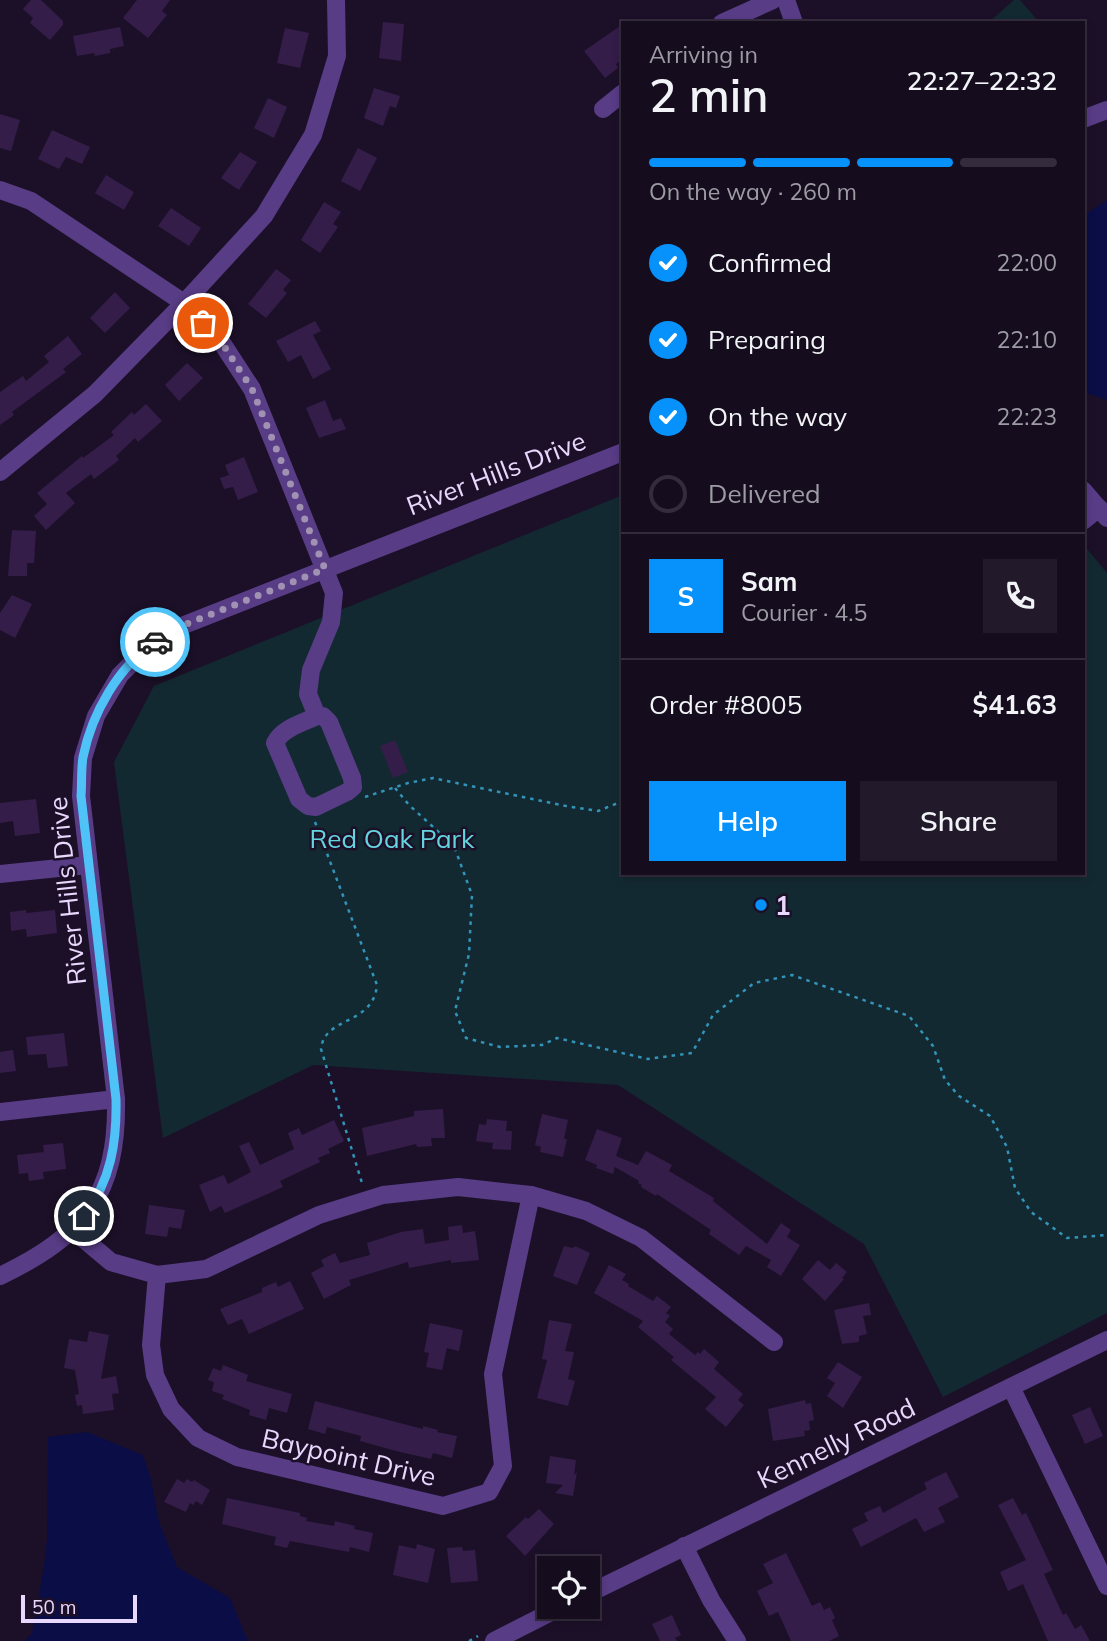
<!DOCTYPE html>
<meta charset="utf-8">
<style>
:root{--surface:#150c1e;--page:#221a2b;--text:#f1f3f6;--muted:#9d9ba4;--line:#342c3c;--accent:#0791fb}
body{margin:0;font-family:Mulish,sans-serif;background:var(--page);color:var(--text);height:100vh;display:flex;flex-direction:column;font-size:26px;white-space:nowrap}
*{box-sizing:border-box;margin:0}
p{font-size:23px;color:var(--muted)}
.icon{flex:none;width:38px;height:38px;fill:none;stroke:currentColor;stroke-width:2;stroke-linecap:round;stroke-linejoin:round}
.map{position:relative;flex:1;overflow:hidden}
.sheet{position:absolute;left:621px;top:21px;width:464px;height:854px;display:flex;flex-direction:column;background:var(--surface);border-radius:0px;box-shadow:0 4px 10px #0003,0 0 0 2px var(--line)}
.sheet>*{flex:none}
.controls{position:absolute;left:537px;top:1556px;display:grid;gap:14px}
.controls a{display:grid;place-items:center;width:63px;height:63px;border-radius:0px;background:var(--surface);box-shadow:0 4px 10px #0003,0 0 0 2px var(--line);font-size:35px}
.scale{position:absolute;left:21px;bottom:18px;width:116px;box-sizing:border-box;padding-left:7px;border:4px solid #e9d8fe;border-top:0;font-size:19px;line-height:24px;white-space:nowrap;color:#e9d8fe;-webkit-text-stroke:5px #1c1028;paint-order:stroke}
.pin{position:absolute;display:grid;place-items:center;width:60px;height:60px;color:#fff;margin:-30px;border:4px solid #fff;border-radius:50%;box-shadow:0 2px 7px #0007}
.courier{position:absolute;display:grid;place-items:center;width:70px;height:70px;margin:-35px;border:5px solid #4fc3f7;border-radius:50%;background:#fff;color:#222;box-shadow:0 2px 9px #0007}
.head em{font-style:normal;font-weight:600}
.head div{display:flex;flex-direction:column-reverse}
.head{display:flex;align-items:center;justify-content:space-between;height:119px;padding:0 28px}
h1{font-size:46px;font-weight:600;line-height:52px}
.bar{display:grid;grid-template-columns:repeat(4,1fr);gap:10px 7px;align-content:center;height:84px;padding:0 28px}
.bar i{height:9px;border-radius:5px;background:var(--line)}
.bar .selected{background:var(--accent)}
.bar p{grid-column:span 4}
.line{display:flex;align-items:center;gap:18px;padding:0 28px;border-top:2px solid var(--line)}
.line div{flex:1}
.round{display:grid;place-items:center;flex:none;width:74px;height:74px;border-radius:0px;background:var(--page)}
ol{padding:0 28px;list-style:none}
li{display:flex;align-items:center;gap:21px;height:77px}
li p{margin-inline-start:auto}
li .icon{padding:7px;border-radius:50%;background:var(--accent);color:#fff;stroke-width:4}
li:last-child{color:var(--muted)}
li i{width:38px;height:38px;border:4px solid var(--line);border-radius:50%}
.cta{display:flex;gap:14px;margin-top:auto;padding:14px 28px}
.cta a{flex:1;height:80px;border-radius:0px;background:var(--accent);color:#fff;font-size:28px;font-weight:600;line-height:80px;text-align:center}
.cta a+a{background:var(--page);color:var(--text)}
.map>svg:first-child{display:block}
.green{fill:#132932}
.water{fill:#0b0d46}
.building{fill:#341d49}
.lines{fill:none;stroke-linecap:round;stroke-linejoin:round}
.path{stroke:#3294b9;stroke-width:2.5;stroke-dasharray:3.5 5;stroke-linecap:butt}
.minor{stroke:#583c86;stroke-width:18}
.done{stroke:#a192b3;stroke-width:7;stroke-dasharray:0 12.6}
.route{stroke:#4fc3f7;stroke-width:9}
.poi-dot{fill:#0791fb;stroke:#1c1028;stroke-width:2.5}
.labels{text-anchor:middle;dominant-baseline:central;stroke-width:5;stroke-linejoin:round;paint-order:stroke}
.street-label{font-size:26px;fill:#e9d8fe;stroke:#1c1028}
.park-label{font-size:26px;fill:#64d4df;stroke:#1c1028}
.poi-label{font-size:26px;font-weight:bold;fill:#e9d8fe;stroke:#1c1028;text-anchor:start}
</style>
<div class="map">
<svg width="1107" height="1641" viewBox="0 0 1107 1641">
<rect width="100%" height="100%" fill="#1c1028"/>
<g class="green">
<path d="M1014 0H1020L1039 22 988 23Z"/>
<path d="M623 495V873H1083V544L1107 573V1313L943 1397 864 1244 618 1085 313 1065 163 1138 114 762 154 686Z"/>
</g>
<g class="water">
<path d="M1107 200V400L1083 392V216Z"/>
<path d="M87 1432 143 1455 151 1479 159 1522 177 1567 230 1598 248 1641H25L32 1633 44 1566 47 1539 48 1437Z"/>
</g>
<g class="building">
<path d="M31 0H41L63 21V25L50 40 30 23 33 18 23 9Z"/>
<path d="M137 0H170L162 11 167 15 148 38 123 18Z"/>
<path d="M383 22 404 24 401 61 379 58Z"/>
<path d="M623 24V59L616 64 618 68 605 78 584 51Z"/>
<path d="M120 27 124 46 110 49V53L95 56 94 53 77 56 73 36Z"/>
<path d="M285 28 309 33 300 68 277 63Z"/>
<path d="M374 88 400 96 396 108 390 106 383 126 364 118Z"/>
<path d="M268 98 287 107 274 138 254 128Z"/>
<path d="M0 114 20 120 11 151 0 148Z"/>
<path d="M52 130 90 147 82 164 66 157 59 169 38 159Z"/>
<path d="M358 148 377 158 360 191 341 181Z"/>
<path d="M240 152 257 162 239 190 221 178Z"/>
<path d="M106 175 134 192 124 210 95 193Z"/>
<path d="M324 202 341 212 333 224 338 227 320 253 301 240Z"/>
<path d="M171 208 201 228 189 246 158 226Z"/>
<path d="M276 269 291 280 283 290 287 293 266 318 248 304Z"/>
<path d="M115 292 130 308 105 333 90 318Z"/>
<path d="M315 321 321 331 313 335 331 369 313 379 301 355 288 362 276 341Z"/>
<path d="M68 336 82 354 63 369 66 372 12 412 14 415 0 425V392L23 376 26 381 49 362 44 356Z"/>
<path d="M187 363 203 378 179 401 165 385Z"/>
<path d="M325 400 333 421 341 418 346 429 319 438 306 408Z"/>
<path d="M146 404 162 421 138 442 135 438 116 456 119 460 94 479 91 474 66 493 75 503 46 530 34 516 47 504 37 493 82 456 83 458 114 435 111 432 132 412 134 415Z"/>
<path d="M244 457 258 492 238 500 233 487 224 489 220 478 229 475 225 465Z"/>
<path d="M12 530 36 531 34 563H27V576H8Z"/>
<path d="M12 595 32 604 15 638 0 630V613Z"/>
<path d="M395 740 408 772 393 778 380 746Z"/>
<path d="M36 799 40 833 15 836 13 821 0 823V803Z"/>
<path d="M26 910V913L55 910 57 933 27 937 26 929 11 931 10 912Z"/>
<path d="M64 1033 68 1066 48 1068 46 1054 28 1055 26 1037Z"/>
<path d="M13 1050 16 1071 0 1073V1052Z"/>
<path d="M443 1109 445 1138H431L432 1146 417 1147 416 1144 367 1156 362 1128 414 1116V1111Z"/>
<path d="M542 1114 568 1120 564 1139H567L563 1157 540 1152 541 1147 535 1145Z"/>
<path d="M487 1119 507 1121 506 1131H512L511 1150 492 1149 493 1143 476 1141 479 1124 486 1125Z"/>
<path d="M334 1120 344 1141 328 1149 330 1153 318 1158 320 1162 280 1181 283 1187 225 1213 221 1206 210 1212 199 1185 224 1175 228 1184 251 1172 239 1146 249 1142 260 1165 294 1149 288 1133 299 1128 302 1135Z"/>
<path d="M597 1129 622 1138 616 1156 638 1165 646 1151 672 1165 669 1171 714 1198 713 1201 767 1244 781 1223 791 1230 787 1237 800 1245 781 1276 767 1267 771 1260 746 1246 739 1255 709 1234 711 1230 657 1194 656 1196 641 1187 642 1185 638 1183 639 1181 615 1167 613 1174 596 1168 597 1165 585 1160Z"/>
<path d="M63 1143 66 1169 43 1172 44 1179 29 1181 28 1173 19 1174 17 1155 44 1152 43 1145Z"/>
<path d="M149 1205 185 1210 181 1229 169 1227 167 1237 145 1234Z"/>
<path d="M462 1225 463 1233 475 1231 479 1260 451 1263V1260L409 1268 408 1262 349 1280 351 1285 324 1299 311 1273 324 1266 321 1260 335 1253 340 1263 370 1255 367 1243 401 1232 423 1229 425 1244 449 1240 448 1227Z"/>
<path d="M564 1246 573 1248 575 1246 590 1253 577 1285 553 1276Z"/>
<path d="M818 1260 830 1270 836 1263 847 1272 842 1278 844 1279 825 1301 802 1279Z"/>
<path d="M609 1265 626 1274 622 1280 629 1284 628 1286 653 1301 657 1296 671 1307 666 1313 670 1316 665 1322 673 1329 669 1334 695 1355 698 1352 700 1354 704 1349 719 1362 714 1369 743 1394 738 1400 744 1405 726 1427 705 1409 716 1397 671 1360 674 1357 638 1327 643 1321 594 1293Z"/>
<path d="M290 1281 304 1309 249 1334 242 1319 228 1325 220 1309 262 1292V1288L276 1282 278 1287Z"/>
<path d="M869 1303 871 1315 863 1316 867 1334 859 1336V1342L842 1344 834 1310Z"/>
<path d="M549 1320 572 1324 565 1351 574 1352 568 1379 575 1381 568 1406 537 1398 547 1360 542 1359Z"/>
<path d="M430 1323 463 1330 459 1351 447 1348 442 1370 426 1367 429 1353 424 1352Z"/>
<path d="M89 1331 109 1335 101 1379 116 1376 119 1393 112 1394 114 1410 83 1414 82 1405 77 1406 75 1395 79 1394 75 1370 64 1368 69 1339 87 1342Z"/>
<path d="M838 1362 862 1377 843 1408 827 1396 835 1383 827 1378Z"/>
<path d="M223 1365 248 1375 246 1381 292 1394 287 1413 269 1408 266 1420 249 1415 250 1410 222 1399 224 1395 212 1391 214 1382 208 1380 213 1368 221 1371Z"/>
<path d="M805 1400 806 1404 811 1403 814 1420 809 1421 810 1430 804 1431 805 1436 773 1441 768 1409Z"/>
<path d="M315 1401 423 1429V1426L438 1430 437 1432 457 1436 452 1458 433 1453 431 1459 396 1451 360 1441 361 1436 327 1427 325 1434 308 1429Z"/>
<path d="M1090 1407 1103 1436 1085 1444 1072 1415Z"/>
<path d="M550 1456 576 1460 574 1475 577 1472 573 1496 555 1493 563 1485 546 1483Z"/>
<path d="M946 1472 959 1497 938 1508 945 1522 924 1532 916 1518 861 1547 852 1529 868 1521 864 1513 880 1506 883 1513 927 1489 924 1483Z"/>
<path d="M177 1479 184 1483 187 1479 192 1482 194 1480 210 1490 202 1505 196 1501 193 1505 190 1503 186 1512 164 1502Z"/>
<path d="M227 1498 300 1513V1516L307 1518 306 1521 334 1526 335 1521 355 1526 354 1529 373 1533 369 1552 350 1547 349 1552 290 1541 287 1548 274 1545 276 1537 222 1524Z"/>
<path d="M1013 1498 1022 1515 1026 1513 1053 1570 1044 1574 1063 1615 1066 1613 1075 1629 1081 1625 1090 1641H1048L1023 1584 1008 1591 1000 1572 1026 1560 998 1505Z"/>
<path d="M539 1509 554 1524 525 1556 506 1536 526 1517 528 1519Z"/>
<path d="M417 1544 435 1549 428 1583 393 1575 399 1545 416 1549Z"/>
<path d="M462 1547 463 1551 475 1550 478 1581 451 1583 447 1548Z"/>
<path d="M786 1553 812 1606 820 1602 824 1610 830 1607 835 1618 832 1620 839 1636 829 1641H791L778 1612 769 1616 757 1591 773 1583 763 1564Z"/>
<path d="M672 1615 681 1635 675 1638 677 1641H660L652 1624Z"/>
</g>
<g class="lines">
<g class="path">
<path d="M395 788 409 805 454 846 472 895 469 954 455 1011 466 1038 500 1047 542 1045 557 1038 648 1059 692 1053 713 1015 754 983 792 975 909 1016 933 1046 945 1080 959 1096 990 1116 1007 1147 1015 1188 1031 1212 1067 1238 1107 1235"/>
<path d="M365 797 408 783 433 778 566 806 598 811 623 801"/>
<path d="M315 822 377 985C373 1026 324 1016 321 1049L362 1183"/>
<path d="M469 1641 478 1636"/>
</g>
<g class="minor">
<path d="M786 0 794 23"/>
<path d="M722 23 773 0"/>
<path d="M603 109 623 93"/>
<path d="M1083 119 1107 110"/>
<path d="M0 190 31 201 184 303 222 343 252 389 334 593 331 622 311 670 308 694 317 716H323L329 722 352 778 353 787 347 792 316 807 308 806 299 799 275 743C282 728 303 723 317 716"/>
<path d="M0 472 95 394 184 303 264 216 313 135 337 56 336 0"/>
<path d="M1083 490 1107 518"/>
<path d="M1083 521 1099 508"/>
<path d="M0 874 88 865"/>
<path d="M0 1112 116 1099"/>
<path d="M73 1230 111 1262 157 1275 206 1269 319 1215 383 1195 458 1187 531 1195 586 1211 641 1238 774 1342"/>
<path d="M157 1275 151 1345 155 1375 171 1409 198 1438 237 1457 443 1506 489 1492 503 1466 493 1374 531 1195"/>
<path d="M0 1276C84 1236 118 1194 116 1099L81 796 83 758 96 716 120 675 147 648 179 627 623 452"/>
<path d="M1011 1387 1107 1586"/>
<path d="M684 1546 711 1600 737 1641"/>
<path d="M588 1594 1107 1340"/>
<path d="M494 1641 563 1606"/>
</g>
</g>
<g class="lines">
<path class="done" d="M155 642 179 627 325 569 252 389 222 343 203 323"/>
<path class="route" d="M84 1216C111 1181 117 1142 116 1099L81 796C82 783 81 769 83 757 92 713 118 667 155 642"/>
</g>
<circle class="poi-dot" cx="761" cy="905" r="7"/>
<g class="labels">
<g class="street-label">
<text transform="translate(496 473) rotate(-21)">River Hills Drive</text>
<text transform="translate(67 891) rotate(-96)">River Hills Drive</text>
<text transform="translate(836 1443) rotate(-26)">Kennelly Road</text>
<text transform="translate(349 1457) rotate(13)">Baypoint Drive</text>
</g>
<g class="park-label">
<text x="392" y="838">Red Oak Park</text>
</g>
<g class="poi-label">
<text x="775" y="905">1</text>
</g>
</g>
</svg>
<div class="controls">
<a><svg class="icon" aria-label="locate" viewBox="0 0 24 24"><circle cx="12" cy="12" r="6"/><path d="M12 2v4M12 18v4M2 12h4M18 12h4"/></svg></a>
</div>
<div class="scale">50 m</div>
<div class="pin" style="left:203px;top:323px;background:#ea580c"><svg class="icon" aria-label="bag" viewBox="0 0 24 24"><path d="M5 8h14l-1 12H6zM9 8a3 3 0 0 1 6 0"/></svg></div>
<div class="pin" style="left:84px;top:1216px;background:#1f2937"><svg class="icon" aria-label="home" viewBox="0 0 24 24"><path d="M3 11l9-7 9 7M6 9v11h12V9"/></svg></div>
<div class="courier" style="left:155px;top:642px"><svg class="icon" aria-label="car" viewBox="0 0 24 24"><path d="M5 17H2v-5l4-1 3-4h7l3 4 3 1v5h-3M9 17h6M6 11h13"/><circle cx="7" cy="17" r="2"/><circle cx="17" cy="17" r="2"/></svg></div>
<section class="sheet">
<div class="head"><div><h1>2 min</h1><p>Arriving in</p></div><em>22:27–22:32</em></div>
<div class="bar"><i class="selected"></i><i class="selected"></i><i class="selected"></i><i></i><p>On the way · 260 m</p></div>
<ol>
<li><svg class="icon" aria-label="check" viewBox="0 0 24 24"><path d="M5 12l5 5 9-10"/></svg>Confirmed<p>22:00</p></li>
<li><svg class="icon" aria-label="check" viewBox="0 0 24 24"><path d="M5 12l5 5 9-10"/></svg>Preparing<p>22:10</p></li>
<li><svg class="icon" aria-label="check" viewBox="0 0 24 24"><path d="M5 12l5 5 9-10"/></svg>On the way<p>22:23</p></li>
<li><i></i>Delivered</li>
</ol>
<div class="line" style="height:126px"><b class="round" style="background:var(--accent);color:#fff">S</b><div><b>Sam</b><p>Courier · 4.5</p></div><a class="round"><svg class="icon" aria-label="phone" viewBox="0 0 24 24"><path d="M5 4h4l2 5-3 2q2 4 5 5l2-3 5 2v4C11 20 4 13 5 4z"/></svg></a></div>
<div class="line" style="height:91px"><div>Order #8005</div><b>$41.63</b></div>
<div class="cta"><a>Help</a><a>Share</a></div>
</section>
</div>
